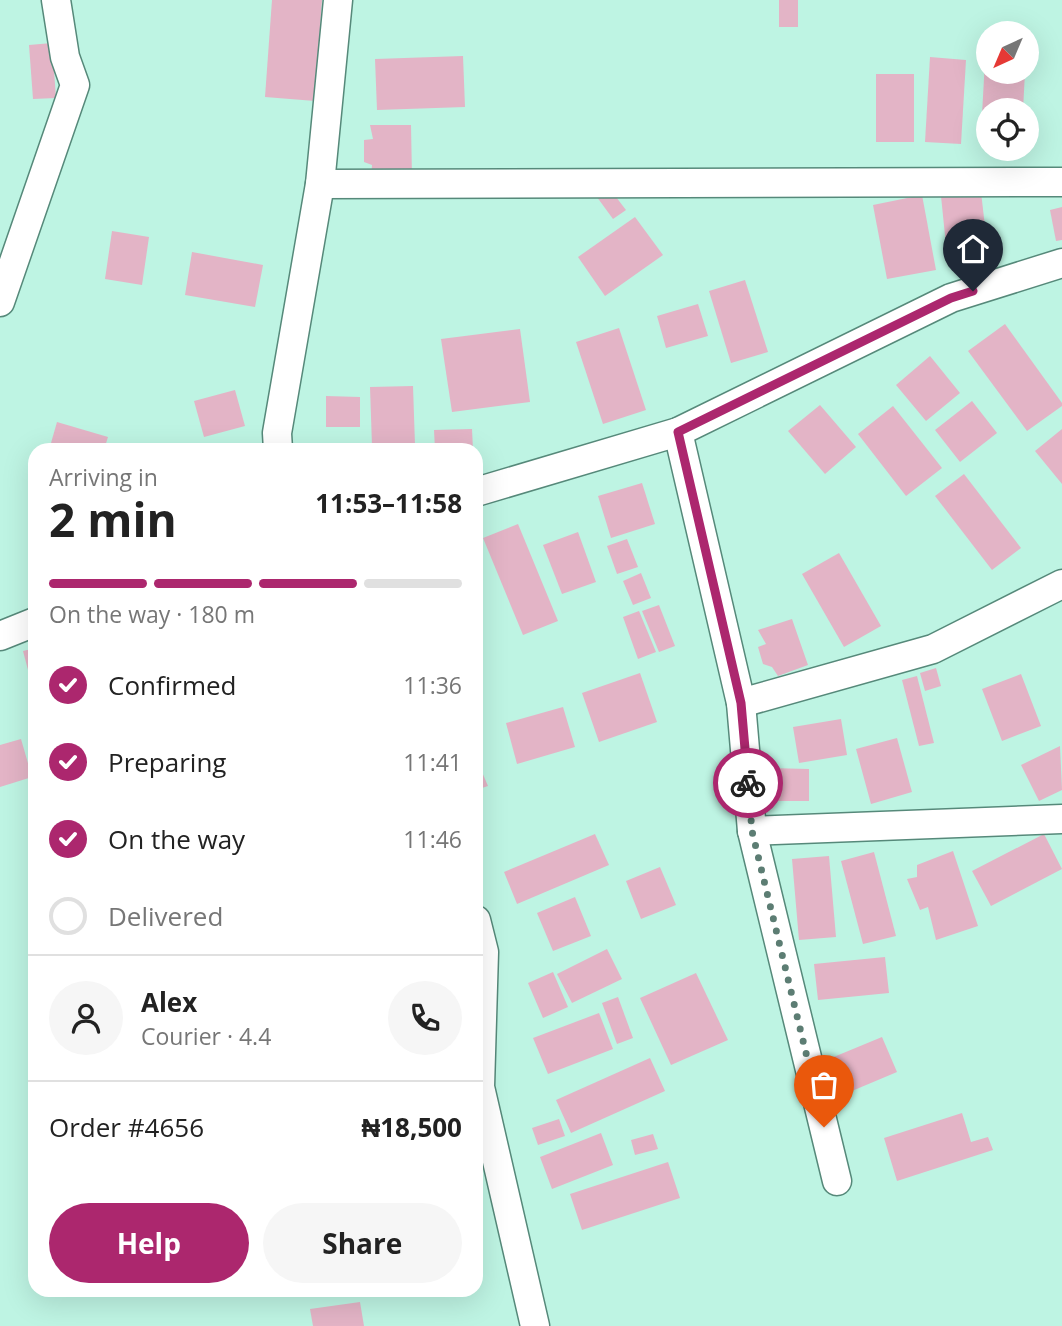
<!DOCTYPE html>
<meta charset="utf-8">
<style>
:root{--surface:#fff;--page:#f6f6f6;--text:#222;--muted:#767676;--line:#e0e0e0;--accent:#ac276e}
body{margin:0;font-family:"Open Sans",sans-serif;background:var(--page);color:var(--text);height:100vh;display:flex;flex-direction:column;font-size:26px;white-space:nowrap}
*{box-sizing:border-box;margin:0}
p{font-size:23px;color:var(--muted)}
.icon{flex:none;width:38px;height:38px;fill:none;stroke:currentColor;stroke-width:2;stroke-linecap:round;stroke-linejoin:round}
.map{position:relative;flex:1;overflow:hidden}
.drawer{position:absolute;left:28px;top:443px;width:455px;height:854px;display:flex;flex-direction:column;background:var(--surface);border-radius:21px;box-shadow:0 7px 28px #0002}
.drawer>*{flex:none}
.needle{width:46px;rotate:224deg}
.fabs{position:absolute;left:976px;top:21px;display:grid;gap:14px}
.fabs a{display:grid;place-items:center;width:63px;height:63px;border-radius:50%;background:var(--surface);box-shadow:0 7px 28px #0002;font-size:35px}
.pin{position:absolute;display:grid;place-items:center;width:60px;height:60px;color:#fff;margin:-72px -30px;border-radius:50% 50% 50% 0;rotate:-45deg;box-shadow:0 0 7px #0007}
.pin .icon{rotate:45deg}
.courier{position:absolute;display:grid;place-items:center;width:70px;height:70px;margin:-35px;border:5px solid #ac276e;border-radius:50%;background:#fff;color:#222;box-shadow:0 2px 9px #0007}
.summary em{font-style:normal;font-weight:700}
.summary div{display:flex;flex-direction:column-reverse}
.summary{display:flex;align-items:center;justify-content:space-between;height:119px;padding:0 21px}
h1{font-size:46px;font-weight:700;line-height:52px}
.bar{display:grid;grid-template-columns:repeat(4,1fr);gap:10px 7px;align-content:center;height:84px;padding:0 21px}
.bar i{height:9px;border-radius:5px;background:var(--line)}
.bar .on{background:var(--accent)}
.bar p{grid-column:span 4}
.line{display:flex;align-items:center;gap:18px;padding:0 21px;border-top:2px solid var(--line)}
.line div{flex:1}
.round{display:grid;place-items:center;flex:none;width:74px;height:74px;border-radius:37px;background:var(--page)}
ol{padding:0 21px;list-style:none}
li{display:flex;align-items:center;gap:21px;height:77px}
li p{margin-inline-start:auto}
li .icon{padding:7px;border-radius:50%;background:var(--accent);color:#fff;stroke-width:4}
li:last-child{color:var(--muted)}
li i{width:38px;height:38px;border:4px solid var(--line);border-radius:50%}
.action{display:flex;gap:14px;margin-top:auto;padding:14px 21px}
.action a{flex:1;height:80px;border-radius:42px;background:var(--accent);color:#fff;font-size:28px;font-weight:700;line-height:80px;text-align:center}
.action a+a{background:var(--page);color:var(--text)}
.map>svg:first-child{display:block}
.building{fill:#e3b4c6}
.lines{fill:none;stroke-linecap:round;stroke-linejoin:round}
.minor-casing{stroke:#56897a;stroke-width:31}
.minor{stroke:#fff;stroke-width:28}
.done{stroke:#5c7d73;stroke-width:7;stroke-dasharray:0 12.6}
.route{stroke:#ac276e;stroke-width:9}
</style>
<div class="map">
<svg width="1062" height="1326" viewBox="0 0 1062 1326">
<rect width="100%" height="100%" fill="#bef4e3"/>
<g class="building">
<path d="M272 0H322L315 101 265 97Z"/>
<rect x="779" y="0" width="19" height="27"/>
<path d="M52 43 56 98 33 99 29 45Z"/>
<path d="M463 56 465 107 377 110 375 59Z"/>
<path d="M930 57 966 60 961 144 925 142Z"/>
<path d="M985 60H989V72H1025L1023 110H989V134L981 133Z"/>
<rect x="876" y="74" width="38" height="68"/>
<path d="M370 125H411L412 177 371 178 372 165 364 162V140L373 139Z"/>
<path d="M606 184 626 210 613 219 594 193Z"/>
<path d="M981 192 989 261 948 265 941 196Z"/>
<path d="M922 195 936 270 887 279 873 205Z"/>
<path d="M1062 207V240L1056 241 1050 210Z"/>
<path d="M635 217 663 255 605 296 578 257Z"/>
<path d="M112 231 149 237 142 285 105 279Z"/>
<path d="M192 252 263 265 255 307 185 295Z"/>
<path d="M745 280 768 352 731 363 709 291Z"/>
<path d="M698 304 708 336 666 348 657 316Z"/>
<path d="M1005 324 1062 403V406L1027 431 968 351Z"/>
<path d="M619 328 646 410 603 424 576 342Z"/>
<path d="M520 329 530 402 452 412 441 339Z"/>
<path d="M930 356 960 393 926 421 896 385Z"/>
<path d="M413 386 415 445 372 446 370 387Z"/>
<path d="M235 390 245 426 204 437 194 401Z"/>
<path d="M326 396 360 397V427H326Z"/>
<path d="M972 401 997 433 960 462 935 430Z"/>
<path d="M820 405 856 447 825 474 788 431Z"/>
<path d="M893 406 942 468 906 496 858 434Z"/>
<path d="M57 422 108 437 104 450H49Z"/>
<path d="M472 429 473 450H435L434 430Z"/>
<path d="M1062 429V484L1035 451Z"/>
<path d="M964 474 1021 548 992 570 935 496Z"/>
<path d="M642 483 655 524 611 538 598 496Z"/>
<path d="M518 524 558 621 523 635 483 538Z"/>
<path d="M578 532 596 582 562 594 543 545Z"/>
<path d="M627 539 638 567 617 574 607 546Z"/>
<path d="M839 553 881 626 844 647 802 574Z"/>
<path d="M641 573 651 598 633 605 623 581Z"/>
<path d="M659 605 675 646 659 652 642 611Z"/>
<path d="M639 611 656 652 638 659 623 617Z"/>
<path d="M792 619 808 665 778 676 772 667 763 664 758 647 766 644 758 630Z"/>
<path d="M35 648V668L28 670 23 651Z"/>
<path d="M936 668 941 686 925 691 920 673Z"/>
<path d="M640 673 657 722 599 742 582 693Z"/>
<path d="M1021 674 1041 726 1002 741 982 689Z"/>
<path d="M917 676 934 743 919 746 902 680Z"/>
<path d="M563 707 575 747 517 764 506 723Z"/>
<path d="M841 719 847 755 799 763 793 727Z"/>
<path d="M897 738 912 792 871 804 856 749Z"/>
<path d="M21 739 32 777 0 787V745Z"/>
<path d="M1060 746 1062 790 1039 801 1021 765Z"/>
<path d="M476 758 488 786 476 790Z"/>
<path d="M769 768 809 769V801H770Z"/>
<path d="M595 834 609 865 517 904 504 872Z"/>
<path d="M1044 834 1062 869 991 906 972 871Z"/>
<path d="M953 851 978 926 936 940 928 907 920 910 907 879 917 877V865Z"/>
<path d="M874 852 896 936 863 944 841 861Z"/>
<path d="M829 856 836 937 799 940 792 859Z"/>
<path d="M660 867 676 905 641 919 626 881Z"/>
<path d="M575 897 591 936 553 951 537 913Z"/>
<path d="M607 949 622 979 572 1003 557 974Z"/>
<path d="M885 957 889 993 818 1000 814 964Z"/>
<path d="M553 972 568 1007 543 1018 528 983Z"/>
<path d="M696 973 728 1040 671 1065 640 998Z"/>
<path d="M618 997 633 1038 617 1044 602 1003Z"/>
<path d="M599 1013 613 1049 548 1074 533 1038Z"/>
<path d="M882 1037 897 1072 840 1096 824 1061Z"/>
<path d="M650 1058 665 1091 571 1133 556 1100Z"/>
<path d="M962 1113 971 1142 988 1137 993 1150 897 1181 884 1138Z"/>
<path d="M559 1119 565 1136 538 1145 532 1128Z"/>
<path d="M601 1133 613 1165 552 1189 540 1157Z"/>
<path d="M653 1134 658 1149 635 1155 631 1140Z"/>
<path d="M668 1162 680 1198 582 1230 570 1194Z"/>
<path d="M360 1302 364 1326H313L310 1309Z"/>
</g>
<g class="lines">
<g class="minor-casing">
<g id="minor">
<path d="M320 184 1062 182"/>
<path d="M0 302 75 85 65 57 56 0"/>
<path d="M678 432 741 703 752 831 837 1181"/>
<path d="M278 450 277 433 320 184 338 0"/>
<path d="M476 492 678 432 951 298 1062 263"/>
<path d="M0 636 35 622"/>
<path d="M741 703 933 649 1062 584"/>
<path d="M752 831 1062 819"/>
<path d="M476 920 484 952 480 1087 535 1326"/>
</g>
</g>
<use href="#minor" class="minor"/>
</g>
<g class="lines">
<path class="done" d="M748 783 752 831 824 1127"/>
<path class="route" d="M748 783 741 703 678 432 951 298 973 291"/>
</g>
</svg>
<div class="fabs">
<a><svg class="needle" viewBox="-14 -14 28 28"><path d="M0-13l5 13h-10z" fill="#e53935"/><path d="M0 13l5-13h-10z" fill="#767676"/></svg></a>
<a><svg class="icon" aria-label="locate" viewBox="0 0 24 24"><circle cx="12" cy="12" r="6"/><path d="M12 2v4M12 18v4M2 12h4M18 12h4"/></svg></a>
</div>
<div class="pin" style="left:824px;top:1127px;background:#ea580c"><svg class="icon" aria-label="bag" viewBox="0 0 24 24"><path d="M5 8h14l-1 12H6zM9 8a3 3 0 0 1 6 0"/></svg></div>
<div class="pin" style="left:973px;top:291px;background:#1f2937"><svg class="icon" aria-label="home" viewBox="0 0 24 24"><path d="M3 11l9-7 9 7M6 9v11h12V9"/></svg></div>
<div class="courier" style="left:748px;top:783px"><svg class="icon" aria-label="bike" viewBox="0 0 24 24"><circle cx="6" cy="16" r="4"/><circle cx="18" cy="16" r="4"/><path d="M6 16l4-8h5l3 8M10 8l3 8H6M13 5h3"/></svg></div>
<section class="drawer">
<div class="summary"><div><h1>2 min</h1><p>Arriving in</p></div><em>11:53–11:58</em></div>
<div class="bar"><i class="on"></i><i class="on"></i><i class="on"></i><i></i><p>On the way · 180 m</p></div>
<ol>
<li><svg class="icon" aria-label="check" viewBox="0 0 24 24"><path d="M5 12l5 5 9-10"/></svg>Confirmed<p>11:36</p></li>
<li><svg class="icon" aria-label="check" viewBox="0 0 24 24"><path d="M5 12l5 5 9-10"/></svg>Preparing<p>11:41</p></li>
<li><svg class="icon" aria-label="check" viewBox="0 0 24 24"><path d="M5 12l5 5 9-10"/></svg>On the way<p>11:46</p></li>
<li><i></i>Delivered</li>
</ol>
<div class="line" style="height:126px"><a class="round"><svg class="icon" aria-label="person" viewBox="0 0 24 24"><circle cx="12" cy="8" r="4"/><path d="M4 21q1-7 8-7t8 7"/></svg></a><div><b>Alex</b><p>Courier · 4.4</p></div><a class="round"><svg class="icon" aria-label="phone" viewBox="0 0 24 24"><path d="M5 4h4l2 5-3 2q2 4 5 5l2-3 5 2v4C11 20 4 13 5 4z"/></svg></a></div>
<div class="line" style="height:91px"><div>Order #4656</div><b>₦18,500</b></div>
<div class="action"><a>Help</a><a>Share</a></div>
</section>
</div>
